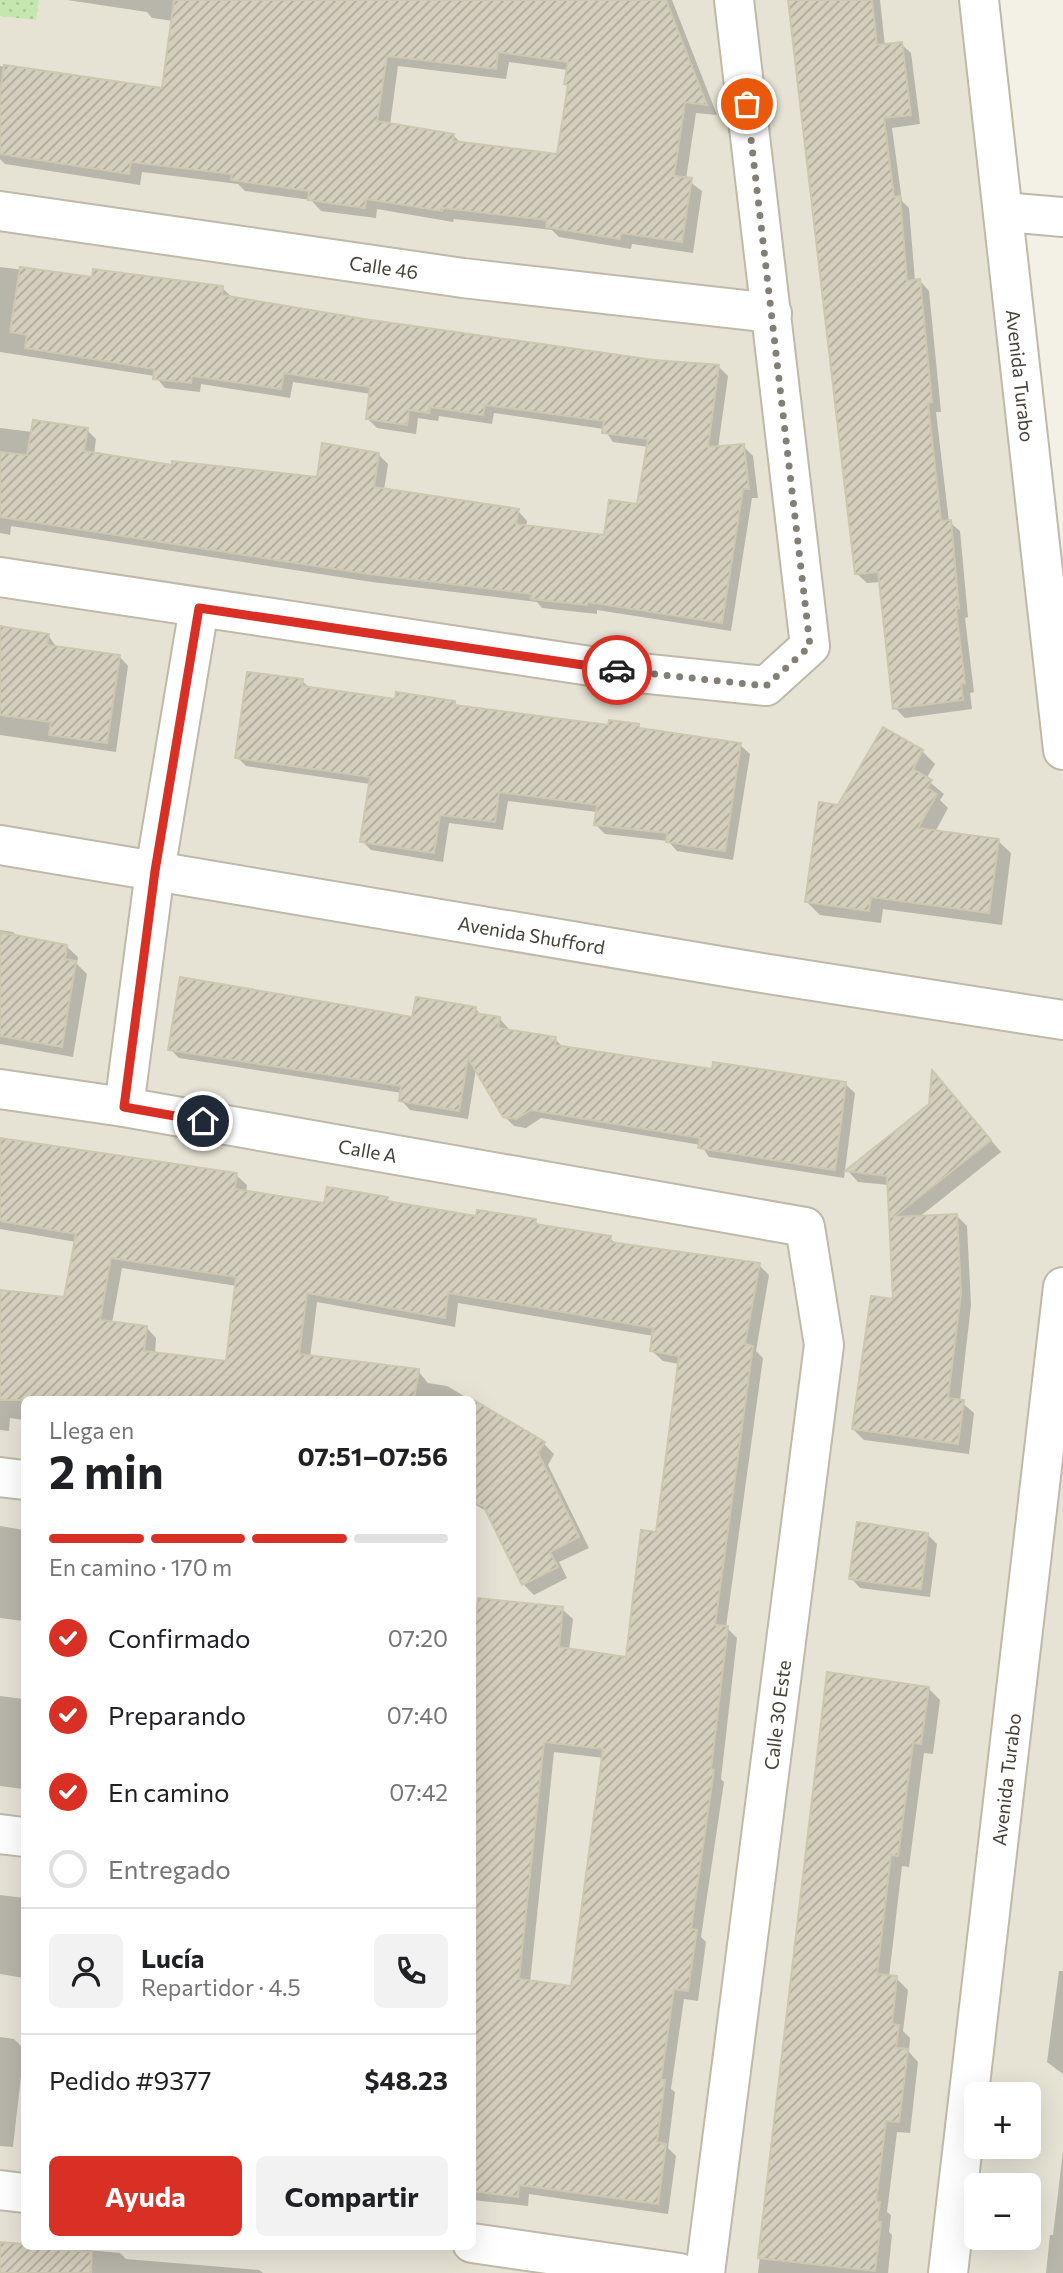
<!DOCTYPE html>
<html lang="es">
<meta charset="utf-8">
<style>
:root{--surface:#fff;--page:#f2f2f2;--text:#202124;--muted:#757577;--line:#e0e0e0;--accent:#d93025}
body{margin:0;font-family:Commissioner,sans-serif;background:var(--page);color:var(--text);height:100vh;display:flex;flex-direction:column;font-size:26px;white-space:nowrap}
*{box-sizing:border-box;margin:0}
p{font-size:23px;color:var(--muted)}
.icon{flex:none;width:38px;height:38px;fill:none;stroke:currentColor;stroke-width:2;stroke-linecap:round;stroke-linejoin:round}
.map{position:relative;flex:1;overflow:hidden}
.side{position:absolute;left:21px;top:1396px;width:455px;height:854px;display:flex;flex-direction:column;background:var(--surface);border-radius:10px;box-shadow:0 7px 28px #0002}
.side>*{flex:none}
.buttons{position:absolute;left:964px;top:2082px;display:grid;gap:14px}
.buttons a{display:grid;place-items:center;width:77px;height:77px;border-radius:10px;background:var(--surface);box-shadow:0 7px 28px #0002;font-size:35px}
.pin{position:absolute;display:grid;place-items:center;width:60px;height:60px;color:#fff;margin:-30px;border:4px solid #fff;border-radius:50%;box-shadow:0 2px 7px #0007}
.courier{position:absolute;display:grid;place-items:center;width:70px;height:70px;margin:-35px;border:5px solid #d93025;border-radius:50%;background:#fff;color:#222;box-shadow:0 2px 9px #0007}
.head em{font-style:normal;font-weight:700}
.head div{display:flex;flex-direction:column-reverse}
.head{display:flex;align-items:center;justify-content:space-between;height:119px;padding:0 28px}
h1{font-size:46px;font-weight:700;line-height:52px}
.bar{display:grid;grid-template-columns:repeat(4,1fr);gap:10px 7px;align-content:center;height:84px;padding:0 28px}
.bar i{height:9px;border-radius:5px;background:var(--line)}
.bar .selected{background:var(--accent)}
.bar p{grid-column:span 4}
.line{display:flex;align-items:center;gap:18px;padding:0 28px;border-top:2px solid var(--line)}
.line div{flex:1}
.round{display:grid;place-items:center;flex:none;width:74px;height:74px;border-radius:10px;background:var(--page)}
ol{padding:0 28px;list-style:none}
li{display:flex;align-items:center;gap:21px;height:77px}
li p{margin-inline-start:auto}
li .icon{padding:7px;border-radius:50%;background:var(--accent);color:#fff;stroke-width:4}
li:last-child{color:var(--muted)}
li i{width:38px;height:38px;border:4px solid var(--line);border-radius:50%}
.cta{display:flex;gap:14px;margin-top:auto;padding:14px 28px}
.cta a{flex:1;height:80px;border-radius:10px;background:var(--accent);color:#fff;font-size:28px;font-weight:700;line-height:80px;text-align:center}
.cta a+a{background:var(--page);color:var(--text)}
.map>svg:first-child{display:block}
.residential{fill:#e6e3d5;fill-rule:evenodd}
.green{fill:url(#green-dots)}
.shadow{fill:#0003;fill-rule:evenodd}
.building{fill:url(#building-hatch);stroke:#cec7b0;stroke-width:2;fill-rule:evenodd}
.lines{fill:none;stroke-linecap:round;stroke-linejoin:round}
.minor-casing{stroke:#beb9a9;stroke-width:42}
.tertiary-casing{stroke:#beb9a9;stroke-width:42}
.minor{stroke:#fff;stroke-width:38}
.tertiary{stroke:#fff;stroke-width:38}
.done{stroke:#827f74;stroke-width:7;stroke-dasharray:0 12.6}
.route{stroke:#d93025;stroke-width:9}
.labels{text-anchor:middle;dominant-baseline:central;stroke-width:7;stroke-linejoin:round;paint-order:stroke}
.street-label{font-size:19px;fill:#454136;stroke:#fff}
</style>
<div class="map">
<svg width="1063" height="2273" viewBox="0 0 1063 2273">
<defs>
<pattern id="green-dots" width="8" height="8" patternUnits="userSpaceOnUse" patternTransform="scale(1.75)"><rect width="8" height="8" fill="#c6e6b0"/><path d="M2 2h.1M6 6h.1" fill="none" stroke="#abc698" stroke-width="1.8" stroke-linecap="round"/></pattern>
<pattern id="building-hatch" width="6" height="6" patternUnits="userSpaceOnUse" patternTransform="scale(1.75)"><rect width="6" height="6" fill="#d4cebc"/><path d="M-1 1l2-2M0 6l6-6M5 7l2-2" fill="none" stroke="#aea99a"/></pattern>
</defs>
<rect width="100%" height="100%" fill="#f3f1e6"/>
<path class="residential" d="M0 0H976L1063 781V2273H0ZM24 1400H472V2247H24ZM976 2095H1029V2147H976ZM976 2186H1029V2238H976Z"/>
<path class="green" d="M0 0H39L36 20 0 16Z"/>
<g class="shadow">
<path d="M67 0H672L717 115 696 113 686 179 702 191 693 253 632 244 631 249 559 237 552 230 454 219 453 222 377 209 376 218 321 211 311 200 245 191 238 184 142 172 140 185 5 164 0 159V66L164 90 173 21 152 18 147 12ZM509 62 568 70 566 84 570 87 559 156 462 144 453 135 390 125 398 66 506 79Z"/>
<path d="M791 0H880L885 46 901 44 911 53 920 124 892 128 902 201 909 208 915 281H920L929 291 941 412H936L949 522 960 531 968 617 965 618 974 692 970 693 972 709 905 718 895 708 880 582 867 583 857 574Z"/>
<path d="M0 267 94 279 222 288 232 297 364 321 654 362 719 367 728 376 718 448 743 446 753 456 758 498H752L731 631 597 610V614L542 608 537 602 372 582 11 526 10 535 0 533V428L33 432 87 430 96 439 94 455 173 467 264 475 265 471 319 479 378 454 388 464 384 490 518 511 527 521 526 527 606 537 638 506 648 447 613 442 604 429 494 413 492 424 439 416 438 421 418 418 416 434 377 428 368 419 371 394 293 382 290 398 201 384 200 392 165 388 155 376 0 352Z"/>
<path d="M0 628 48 635 57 648 119 656 128 666 116 752 0 735Z"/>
<path d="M302 681 310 688 397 701 455 703 459 707 610 727 638 726 643 730 740 745 750 754 733 860 677 851 668 841 605 834 595 824 597 812 508 801 503 830 449 823 443 862 371 850 362 841 370 784 246 766 237 757Z"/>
<path d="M884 730 922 751 935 764 926 779 944 794 940 800 948 808 935 832 998 841 1011 853 1002 925 883 909 881 923 820 915 807 902 839 807Z"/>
<path d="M0 930 13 932 18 937 66 946 78 957 77 964 87 974 73 1057 0 1044Z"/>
<path d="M475 1008 482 1016 499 1018 508 1028V1031L555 1039 564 1048 713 1071 845 1084 855 1093 844 1178 709 1157 701 1145 541 1118 526 1128 514 1126 504 1116 476 1069 468 1119 410 1110 401 1100 402 1093 179 1058 170 1049Z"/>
<path d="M934 1074 1001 1152 918 1218 956 1215 967 1226 971 1305 960 1401 974 1413 969 1454 864 1440 853 1429 895 1301 889 1185 858 1182 848 1171 931 1105Z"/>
<path d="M0 1139 236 1175 247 1185 246 1193 326 1205 387 1199 392 1204 478 1218 535 1221 541 1227 610 1238 617 1245 759 1265 769 1275 756 1351 763 1358 726 1627 737 1638 721 1779 724 1782 701 1937 706 1942 698 2001 684 1999 671 2089 675 2092 668 2148 676 2156 668 2214 529 2194 528 2206 472 2200V1768L562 1609 573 1619 569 1650 628 1659 658 1534 679 1364 663 1361 652 1351 654 1336 458 1303 455 1327 317 1302 310 1358 418 1371 428 1383 447 1386 471 1400H24V1420L10 1418 9 1431 0 1430V1292L66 1298 76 1242 0 1229ZM122 1268 237 1286 228 1363 155 1354 156 1338 146 1327 112 1323ZM554 1752 604 1758 572 1988 530 1983Z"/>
<path d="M472 1401 544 1444 554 1454 548 1465 589 1548 559 1562 567 1578 534 1595 523 1584 488 1512 472 1503Z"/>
<path d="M0 1526 24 1530V1621L0 1618Z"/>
<path d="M927 1534 937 1544 930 1597 860 1588 851 1578Z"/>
<path d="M828 1674 929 1689 940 1700 933 1754 924 1753 909 1867 902 1866 889 1977 896 1978 908 1990 903 2031 910 2038 909 2052 918 2062 910 2133 897 2132 887 2212 891 2215 889 2232 892 2235 888 2273H758Z"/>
<path d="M0 1696 24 1699V1789L0 1786Z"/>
<path d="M0 1895 24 1898V1978L0 1974Z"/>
<path d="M1059 1971H1063V2074L1047 2062Z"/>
<path d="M0 2037 14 2039 24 2049 13 2147 0 2146Z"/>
<path d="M1063 2151V2273H1046L1050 2235H1053Z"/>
<path d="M0 2242 120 2253 126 2259 259 2270 263 2273H0Z"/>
</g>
<g class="building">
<path d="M174 0H666L707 105 685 102 674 176 692 178 682 242 621 233 620 239 546 227 547 220 443 208 442 211 366 199 365 208 308 200 309 191 231 180 232 174 131 162 129 174 0 154V93L4 65 162 88ZM498 52 568 62 564 84 568 85 557 154 453 141 454 134 377 121 387 56 496 69Z"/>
<path d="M788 0H872L877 45 902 42 911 115 884 118 894 197 900 196 907 281 920 279 932 402 928 403 941 521 951 520 959 608 956 609 965 683 961 684 963 700 893 709 878 572 855 574Z"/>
<path d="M20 267 92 277 93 269 223 286 222 295 364 319 654 360 719 365 708 447 744 444 749 489H743L722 623 588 602 587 605 531 599 532 594 361 573 0 517V452L27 455 33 420 88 428 84 451 172 465V461L317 477 322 443 379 453 374 487 519 509 516 524 604 535 609 500 637 504 648 439 602 433 604 421 485 405 483 415 430 407 429 413 409 410 407 425 366 419 370 387 284 373 281 389 192 376 191 383 153 379 154 369 25 348 27 335 10 332Z"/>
<path d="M0 626 49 634 47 645 120 655 107 743 49 735 51 722 0 715Z"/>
<path d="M247 672 303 679 302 686 395 699 396 692 455 701V705L608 725 609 720 639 724V728L741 743 725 851 666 842 667 833 594 825 597 805 499 792 495 822 440 815 434 853 360 842 370 777 235 758Z"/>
<path d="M883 727 923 750 913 769 932 780 927 788 937 794 918 828 999 839 989 913 871 897 869 911 805 902 819 802 838 805Z"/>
<path d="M0 932 67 945 65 959 76 961 62 1047 0 1036Z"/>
<path d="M180 977 412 1017 416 997 476 1007 475 1013 500 1017 498 1028 556 1037 555 1045 712 1069 713 1062 846 1082 835 1170 698 1148 700 1138 531 1110 516 1119 503 1117 468 1058 459 1111 399 1101 401 1086 168 1050Z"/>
<path d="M932 1070 991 1140 894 1217 957 1214 961 1294 948 1398 964 1400 958 1444 852 1429 871 1296 893 1299 887 1176 845 1171 929 1104Z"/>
<path d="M0 1138 237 1173 235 1189 324 1203 327 1187 388 1197 387 1201 476 1216 477 1210 536 1219 535 1224 611 1236 610 1242 760 1263 745 1344 753 1346 715 1625 728 1626 711 1769 714 1770 691 1929 697 1930 688 1991 674 1989 661 2080H665L657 2142 666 2144 658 2204 519 2185 518 2197 472 2191V1651L478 1598 563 1607 559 1647 626 1657 641 1530 656 1532 679 1356 650 1351 653 1328 540 1308 448 1293 445 1318 307 1293 299 1354 419 1369 414 1400H0V1290L64 1297 76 1234 0 1221ZM111 1258 236 1277 226 1361 144 1351 147 1326 100 1320ZM544 1742 603 1749 571 1986 519 1979Z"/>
<path d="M472 1399 545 1442 538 1453 579 1537 550 1552 558 1567 522 1585 484 1507 472 1500Z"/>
<path d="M857 1522 928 1533 921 1589 849 1579Z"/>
<path d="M827 1672 929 1687 921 1744 913 1743 898 1856 891 1855 877 1974 897 1976 892 2024 899 2025 896 2048 908 2049 899 2122 886 2121 876 2202H880L877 2222H881L875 2271 758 2258Z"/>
<path d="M0 2242 24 2244V2247L92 2252 91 2273H0Z"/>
</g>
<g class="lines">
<g class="minor-casing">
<g id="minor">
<path id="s1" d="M0 211 463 278 772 313"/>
<path d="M1004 212 1063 217"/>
<path d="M0 577 630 672 766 686 810 646 734 0"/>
<path id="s2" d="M0 1089 124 1107 805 1227 824 1345 705 2273"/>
<path d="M124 1107 155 871 199 608"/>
<path d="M0 1477 24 1480"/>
<path d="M0 1834 24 1837"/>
<path d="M0 2190 24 2193"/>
<path d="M472 2243 680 2273"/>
</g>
</g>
<g class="tertiary-casing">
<g id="tertiary">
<path id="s3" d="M979 0 1063 750"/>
<path id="s4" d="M0 845 756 972 1063 1020"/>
<path id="s5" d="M948 2273 1063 1287"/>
</g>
</g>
<use href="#minor" class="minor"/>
<use href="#tertiary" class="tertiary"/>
</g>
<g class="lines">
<path class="done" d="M617 670 766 686 810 646 747 104"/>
<path class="route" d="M203 1121 124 1107 155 871 199 608 617 670"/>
</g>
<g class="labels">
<g class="street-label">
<text stroke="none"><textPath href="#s1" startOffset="388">Calle 46</textPath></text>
<text stroke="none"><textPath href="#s3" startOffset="378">Avenida Turabo</textPath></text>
<text stroke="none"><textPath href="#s4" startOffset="539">Avenida Shufford</textPath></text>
<text stroke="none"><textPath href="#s2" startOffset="373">Calle A</textPath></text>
<text transform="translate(777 1715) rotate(-83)">Calle 30 Este</text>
<text stroke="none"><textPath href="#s5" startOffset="497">Avenida Turabo</textPath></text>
</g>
</g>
</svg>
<div class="buttons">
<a>+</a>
<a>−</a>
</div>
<div class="pin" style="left:747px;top:104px;background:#ea580c"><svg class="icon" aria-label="bag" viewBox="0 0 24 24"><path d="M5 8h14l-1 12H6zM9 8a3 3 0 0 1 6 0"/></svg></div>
<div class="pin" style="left:203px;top:1121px;background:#1f2937"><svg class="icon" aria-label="home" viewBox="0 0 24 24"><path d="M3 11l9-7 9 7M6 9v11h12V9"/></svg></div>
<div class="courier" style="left:617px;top:670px"><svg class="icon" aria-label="car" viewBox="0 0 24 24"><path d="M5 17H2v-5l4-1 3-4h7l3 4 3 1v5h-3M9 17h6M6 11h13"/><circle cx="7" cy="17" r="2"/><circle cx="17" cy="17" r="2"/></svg></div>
<section class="side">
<div class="head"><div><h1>2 min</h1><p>Llega en</p></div><em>07:51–07:56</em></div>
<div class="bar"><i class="selected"></i><i class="selected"></i><i class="selected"></i><i></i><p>En camino · 170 m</p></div>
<ol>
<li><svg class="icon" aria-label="check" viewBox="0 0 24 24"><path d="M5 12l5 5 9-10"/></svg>Confirmado<p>07:20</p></li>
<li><svg class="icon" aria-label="check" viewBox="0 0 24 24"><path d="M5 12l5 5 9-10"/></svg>Preparando<p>07:40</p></li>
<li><svg class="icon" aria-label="check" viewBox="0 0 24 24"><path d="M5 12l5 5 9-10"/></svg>En camino<p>07:42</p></li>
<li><i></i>Entregado</li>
</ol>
<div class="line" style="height:126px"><a class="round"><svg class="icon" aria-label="person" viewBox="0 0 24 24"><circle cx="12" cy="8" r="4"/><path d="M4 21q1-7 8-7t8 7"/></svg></a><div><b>Lucía</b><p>Repartidor · 4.5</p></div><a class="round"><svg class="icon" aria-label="phone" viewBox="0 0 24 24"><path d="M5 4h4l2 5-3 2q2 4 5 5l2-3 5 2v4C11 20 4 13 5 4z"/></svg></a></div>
<div class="line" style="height:91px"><div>Pedido #9377</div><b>$48.23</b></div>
<div class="cta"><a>Ayuda</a><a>Compartir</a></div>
</section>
</div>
